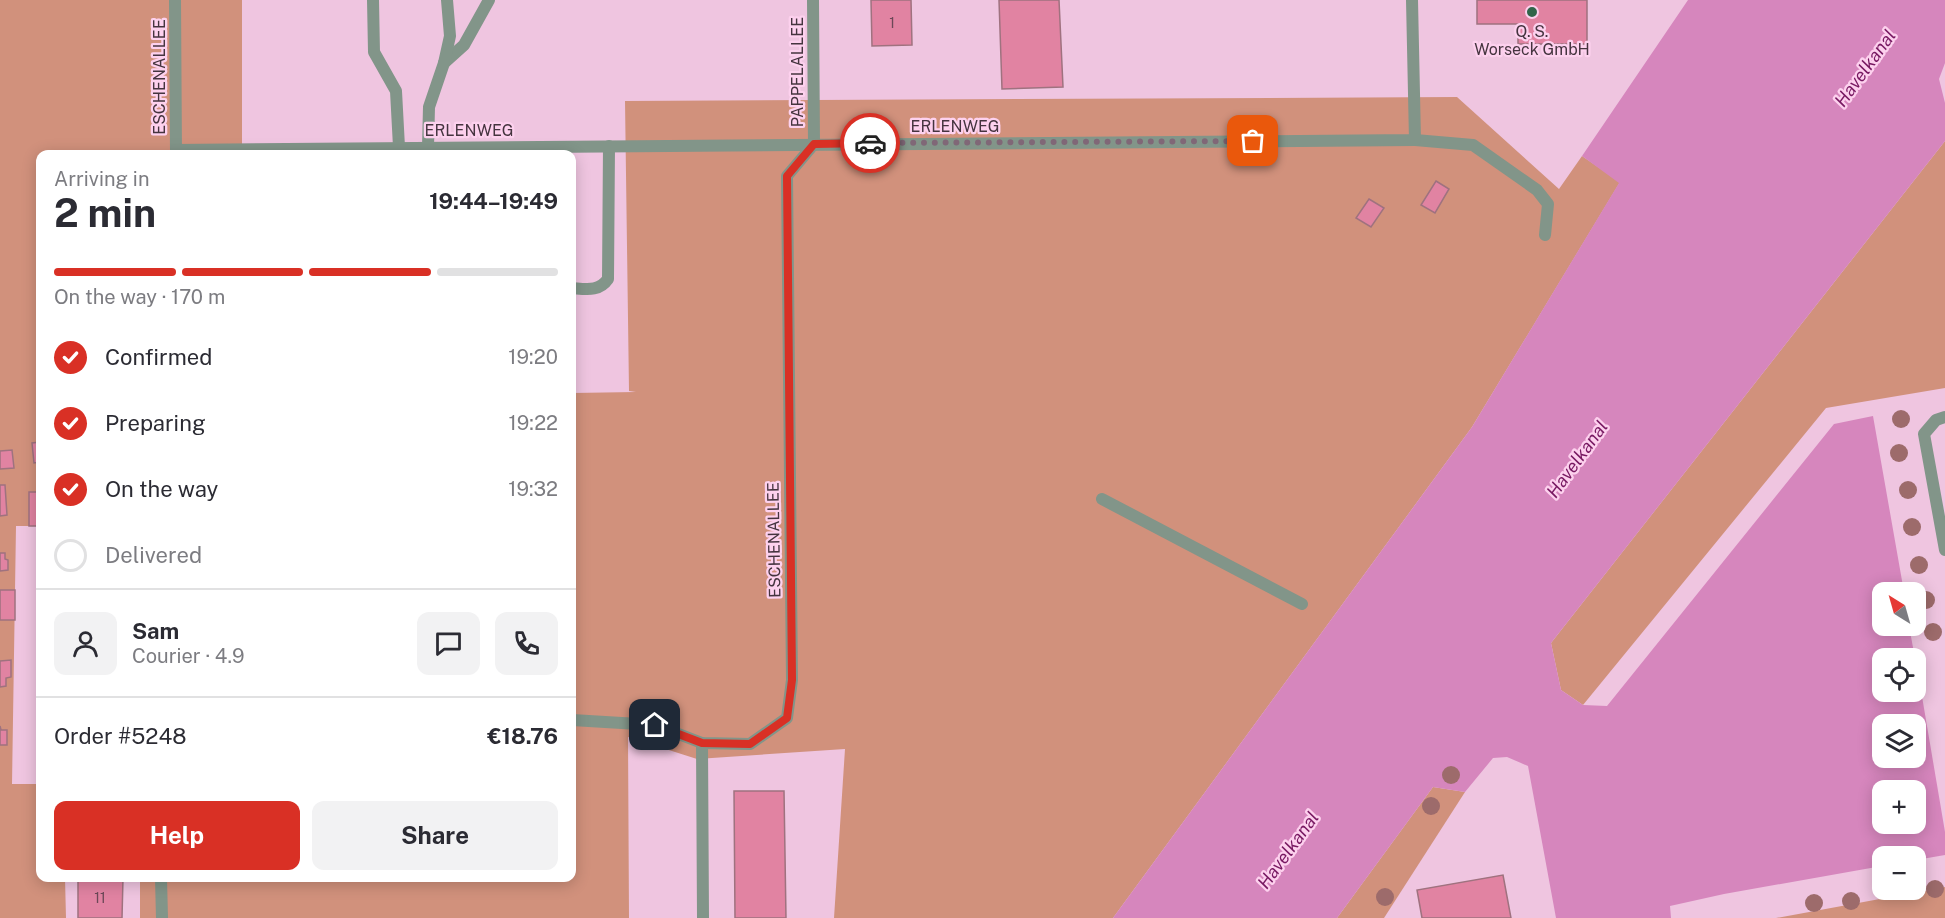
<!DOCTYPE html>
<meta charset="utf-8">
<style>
:root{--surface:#fff;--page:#f2f2f3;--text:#2b2b33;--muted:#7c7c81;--line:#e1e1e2;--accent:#d93025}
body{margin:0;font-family:"Public Sans",sans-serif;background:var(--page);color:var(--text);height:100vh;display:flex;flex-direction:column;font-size:22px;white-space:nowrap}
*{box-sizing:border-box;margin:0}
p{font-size:20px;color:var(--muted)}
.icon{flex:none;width:33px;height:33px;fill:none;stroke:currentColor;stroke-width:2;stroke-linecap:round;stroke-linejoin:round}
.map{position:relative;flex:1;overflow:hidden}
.drawer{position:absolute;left:36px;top:150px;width:540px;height:732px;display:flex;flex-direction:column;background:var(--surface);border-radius:12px;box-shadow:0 3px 15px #0003}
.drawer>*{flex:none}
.needle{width:39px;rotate:323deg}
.fabs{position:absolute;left:1872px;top:582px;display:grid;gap:12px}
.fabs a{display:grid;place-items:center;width:54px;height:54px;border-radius:12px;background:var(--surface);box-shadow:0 3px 15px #0003;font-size:30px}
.pin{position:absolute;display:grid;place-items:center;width:51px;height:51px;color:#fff;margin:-26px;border-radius:12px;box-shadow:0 3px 9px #0006}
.courier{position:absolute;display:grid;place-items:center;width:60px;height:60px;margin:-30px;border:4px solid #d93025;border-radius:50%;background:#fff;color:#222;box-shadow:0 2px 8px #0007}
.overview em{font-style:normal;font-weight:700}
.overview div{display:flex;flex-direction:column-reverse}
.overview{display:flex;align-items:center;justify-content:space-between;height:102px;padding:0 18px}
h1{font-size:39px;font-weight:700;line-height:45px}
.bar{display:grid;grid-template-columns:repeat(4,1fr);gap:9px 6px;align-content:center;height:72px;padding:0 18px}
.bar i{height:8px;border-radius:4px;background:var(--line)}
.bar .current{background:var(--accent)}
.bar p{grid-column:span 4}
.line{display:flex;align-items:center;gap:15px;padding:0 18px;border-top:2px solid var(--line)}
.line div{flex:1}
.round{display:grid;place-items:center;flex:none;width:63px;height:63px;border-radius:12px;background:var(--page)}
ol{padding:0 18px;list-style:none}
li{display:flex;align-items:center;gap:18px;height:66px}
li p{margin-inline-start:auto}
li .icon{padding:6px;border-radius:50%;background:var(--accent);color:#fff;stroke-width:4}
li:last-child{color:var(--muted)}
li i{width:33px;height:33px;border:3px solid var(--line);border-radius:50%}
.primary-button{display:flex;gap:12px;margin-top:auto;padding:12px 18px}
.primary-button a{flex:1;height:69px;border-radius:12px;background:var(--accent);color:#fff;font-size:24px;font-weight:700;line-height:69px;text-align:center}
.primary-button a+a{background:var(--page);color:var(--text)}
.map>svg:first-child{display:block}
.green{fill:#d1917c}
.water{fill:#d686bd;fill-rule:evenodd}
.building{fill:#e183a2;stroke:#9f727f;stroke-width:1.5}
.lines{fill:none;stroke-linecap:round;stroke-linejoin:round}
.service{stroke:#829589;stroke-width:12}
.minor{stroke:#829589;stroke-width:12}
.tree{fill:#9d6b6b}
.done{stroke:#806777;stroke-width:6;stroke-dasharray:0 10.8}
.route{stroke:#d93025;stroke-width:8}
.poi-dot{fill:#31654a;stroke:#fdd1ee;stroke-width:2}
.labels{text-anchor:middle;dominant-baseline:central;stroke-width:4.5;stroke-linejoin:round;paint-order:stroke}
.number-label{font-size:14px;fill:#6c4858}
.poi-label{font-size:16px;fill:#45343f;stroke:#fdd1ee}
.street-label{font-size:16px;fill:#45343f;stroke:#fdd1ee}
.water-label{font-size:18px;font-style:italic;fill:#771861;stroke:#fdd1ee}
</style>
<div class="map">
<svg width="1945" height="918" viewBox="0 0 1945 918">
<rect width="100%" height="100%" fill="#efc5e0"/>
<g class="green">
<path d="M0 0H242V154H40V526H16L12 784H40V878H65L66 918H0Z"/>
<path d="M1457 97 1559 189 1582 156 1620 182 1472 427 1113 918H834L845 749 697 759 628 737 629 918H140V878H572V393L636 392 629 391 625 101Z"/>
<path d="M1945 141V388L1826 408 1583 705 1561 690 1551 643Z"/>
<path d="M1433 787 1465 792 1384 918H1337Z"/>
<path d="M1945 887V918H1776Z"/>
</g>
<path class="water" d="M1688 0H1945V63L1939 79 1945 103V141L1551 643 1561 690 1583 705 1607 706 1834 424 1873 416 1904 592H1882V626H1909L1915 658H1882V692H1916V661L1945 832V855L1916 860V856H1882V866L1724 894 1670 906 1671 918H1556L1528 766 1507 757 1493 758 1465 792 1433 787 1337 918H1113L1472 427 1619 183 1582 156ZM1882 724H1916V758H1882ZM1882 790H1916V824H1882Z"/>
<g class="building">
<path d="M871 0H911L912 45 872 46Z"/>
<path d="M999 0H1059L1063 87 1002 89Z"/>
<path d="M1477 0H1587V44H1518V24H1477Z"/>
<path d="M1436 181 1449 189 1435 213 1421 205Z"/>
<path d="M1369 199 1384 208 1371 227 1356 218Z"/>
<path d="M40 442V462L34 463 32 443Z"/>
<path d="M12 450 14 468 0 469V451Z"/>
<path d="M0 485H5L7 515 0 516Z"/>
<rect x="29" y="492" width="11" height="34"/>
<path d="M0 553H5V559L8 560V570L0 571Z"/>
<rect x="0" y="590" width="15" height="30"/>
<path d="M11 660V677L6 678V686L0 687V661Z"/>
<path d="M0 726 1 730H7V745H0Z"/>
<path d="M734 791H784L786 918H735Z"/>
<path d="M1503 875 1511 918H1422L1417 890Z"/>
<path d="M78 878H123L122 918H78Z"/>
</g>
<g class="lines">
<g class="service">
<path d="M373 0 374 52 396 91 399 147"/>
<path d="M444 63 464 45 489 0"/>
<path d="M1415 140 1473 145 1537 190 1548 204 1545 235"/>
<path d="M428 147 429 107 444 63 450 36 447 0"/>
<path d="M572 288C586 289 599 292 608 279L609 146"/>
<path d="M1102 499 1302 604"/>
<path d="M572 720 655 725 702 743 750 744 787 718 792 680 787 176 814 144"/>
<path d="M702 743 703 918"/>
</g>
<g class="minor">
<path d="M175 0 176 154"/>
<path d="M813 0 814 144"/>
<path d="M176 150 1415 140 1412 0"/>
<path d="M1945 417 1936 420 1924 434 1945 550"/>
<path d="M161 878 162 918"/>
</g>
</g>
<g class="tree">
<circle cx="1901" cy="419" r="9"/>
<circle cx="1899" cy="453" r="9"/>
<circle cx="1908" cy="490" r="9"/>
<circle cx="1912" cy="527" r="9"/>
<circle cx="1919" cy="565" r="9"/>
<circle cx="1926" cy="600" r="9"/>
<circle cx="1933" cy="632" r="9"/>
<circle cx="1451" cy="775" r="9"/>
<circle cx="1431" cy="806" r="9"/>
<circle cx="1935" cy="889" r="9"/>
<circle cx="1385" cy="897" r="9"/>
<circle cx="1851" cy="901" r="9"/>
<circle cx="1814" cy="903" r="9"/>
</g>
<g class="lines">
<path class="done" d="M870 143 1253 141"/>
<path class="route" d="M655 725 702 743 750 744 787 718 792 680 787 176 814 144 870 143"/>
</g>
<circle class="poi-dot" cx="1532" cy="12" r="6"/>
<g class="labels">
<g class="number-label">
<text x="892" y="23">1</text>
<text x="100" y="898">11</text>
</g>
<g class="poi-label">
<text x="1532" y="31">Q. S.<tspan x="1532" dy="18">Worseck GmbH</tspan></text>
</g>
<g class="street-label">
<text transform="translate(797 72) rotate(-90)">PAPPELALLEE</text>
<text transform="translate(159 77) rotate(-90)">ESCHENALLEE</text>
<text x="955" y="126">ERLENWEG</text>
<text x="469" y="130">ERLENWEG</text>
<text transform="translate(774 540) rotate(-91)">ESCHENALLEE</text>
</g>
<g class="water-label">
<text transform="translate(1865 68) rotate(-54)">Havelkanal</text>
<text transform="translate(1577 459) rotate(-54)">Havelkanal</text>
<text transform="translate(1288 850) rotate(-54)">Havelkanal</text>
</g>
</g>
</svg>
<div class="fabs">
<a><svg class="needle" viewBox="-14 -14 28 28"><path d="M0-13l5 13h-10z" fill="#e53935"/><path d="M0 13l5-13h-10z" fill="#7c7c81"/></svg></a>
<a><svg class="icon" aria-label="locate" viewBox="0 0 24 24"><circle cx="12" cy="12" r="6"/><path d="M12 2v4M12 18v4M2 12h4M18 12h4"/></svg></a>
<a><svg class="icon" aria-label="layers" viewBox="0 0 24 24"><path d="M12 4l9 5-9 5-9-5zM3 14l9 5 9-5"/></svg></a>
<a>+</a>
<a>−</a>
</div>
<div class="pin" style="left:1253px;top:141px;background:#ea580c"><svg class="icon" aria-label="bag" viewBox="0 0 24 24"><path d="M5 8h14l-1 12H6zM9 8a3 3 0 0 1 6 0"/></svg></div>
<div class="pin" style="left:655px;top:725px;background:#1f2937"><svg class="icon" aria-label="home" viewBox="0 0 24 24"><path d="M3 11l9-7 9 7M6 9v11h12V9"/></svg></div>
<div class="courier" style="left:870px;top:143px"><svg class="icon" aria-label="car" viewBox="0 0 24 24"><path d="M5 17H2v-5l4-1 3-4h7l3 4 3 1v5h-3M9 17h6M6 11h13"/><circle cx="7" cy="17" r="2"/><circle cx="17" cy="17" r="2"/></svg></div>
<section class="drawer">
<div class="overview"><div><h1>2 min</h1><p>Arriving in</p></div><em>19:44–19:49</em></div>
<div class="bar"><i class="current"></i><i class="current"></i><i class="current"></i><i></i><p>On the way · 170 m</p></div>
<ol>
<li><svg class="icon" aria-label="check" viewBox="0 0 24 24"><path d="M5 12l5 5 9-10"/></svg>Confirmed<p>19:20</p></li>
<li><svg class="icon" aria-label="check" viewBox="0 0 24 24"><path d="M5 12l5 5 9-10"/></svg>Preparing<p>19:22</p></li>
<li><svg class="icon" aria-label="check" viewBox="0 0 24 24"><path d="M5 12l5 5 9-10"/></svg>On the way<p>19:32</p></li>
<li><i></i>Delivered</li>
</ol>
<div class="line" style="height:108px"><a class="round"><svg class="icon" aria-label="person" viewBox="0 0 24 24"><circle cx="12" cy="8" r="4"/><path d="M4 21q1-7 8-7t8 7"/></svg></a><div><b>Sam</b><p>Courier · 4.9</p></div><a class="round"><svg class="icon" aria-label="chat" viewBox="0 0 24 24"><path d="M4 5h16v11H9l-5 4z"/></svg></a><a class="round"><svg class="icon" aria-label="phone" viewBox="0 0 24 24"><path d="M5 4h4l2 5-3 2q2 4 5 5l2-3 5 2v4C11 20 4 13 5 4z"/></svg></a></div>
<div class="line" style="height:78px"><div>Order #5248</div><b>€18.76</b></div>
<div class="primary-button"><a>Help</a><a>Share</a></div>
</section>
</div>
